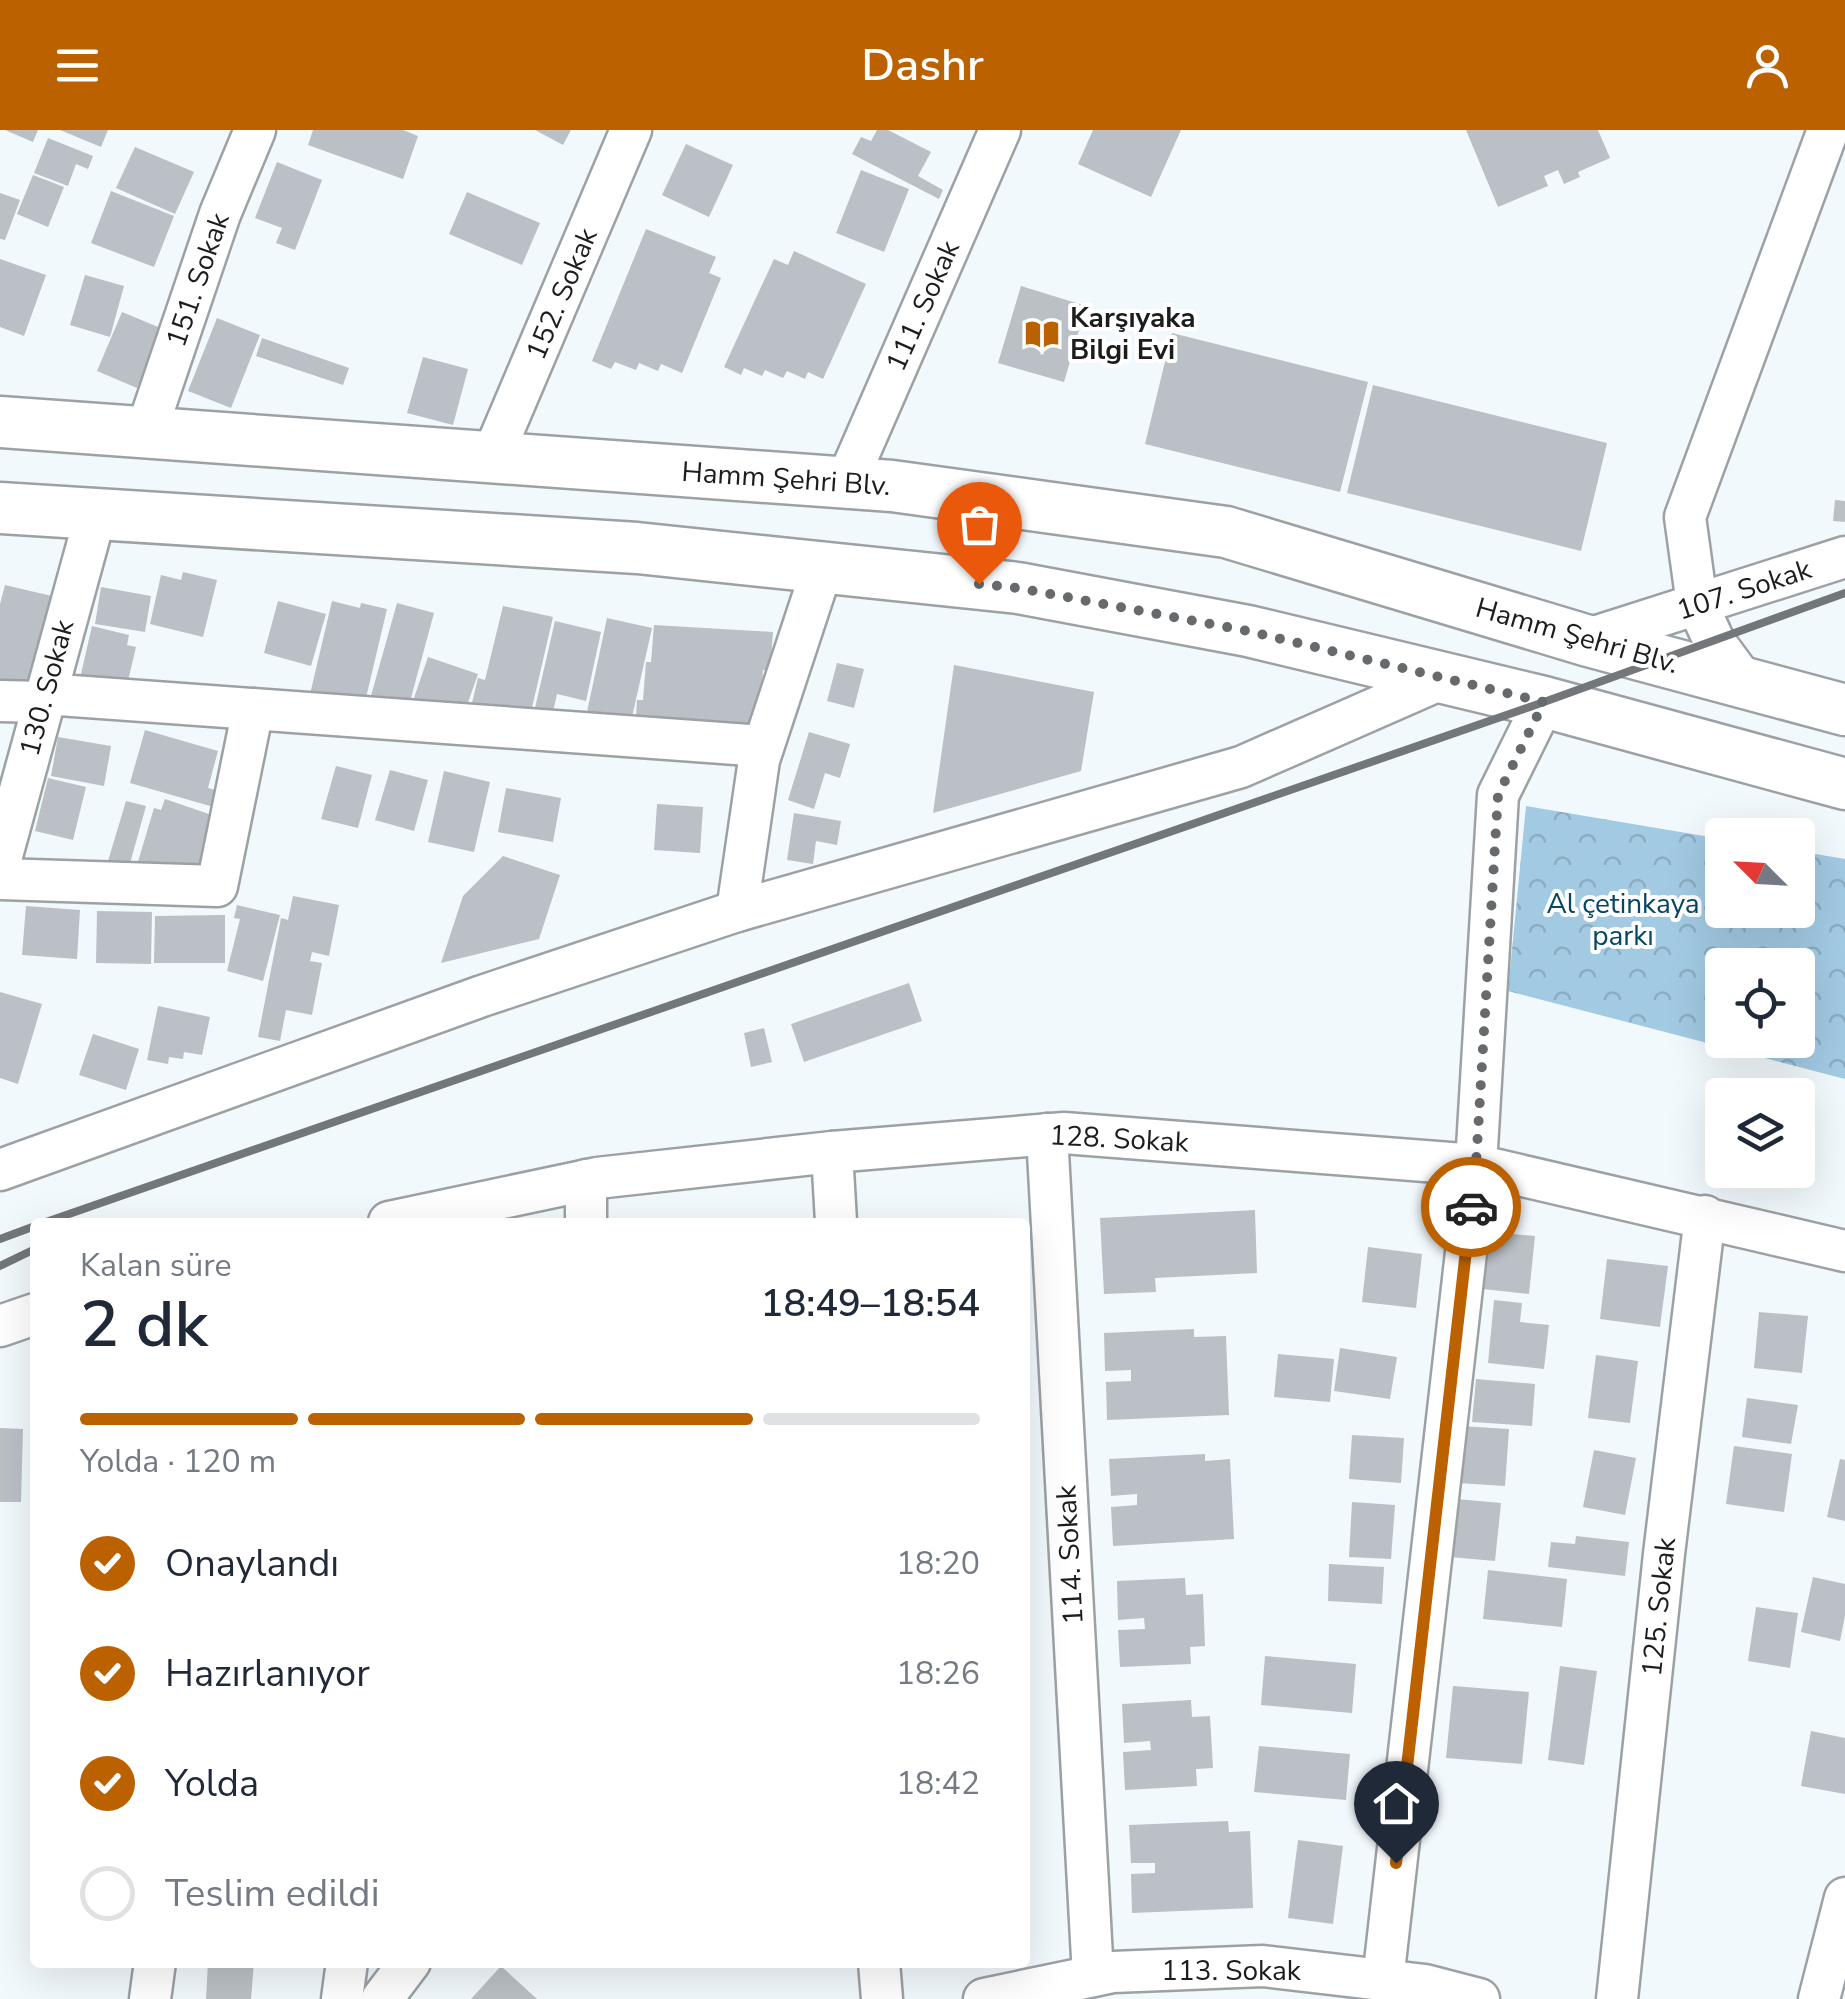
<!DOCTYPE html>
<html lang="tr">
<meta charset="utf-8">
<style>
:root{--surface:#fff;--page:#f2f2f3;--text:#1f2937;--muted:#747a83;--line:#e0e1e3;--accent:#bb6100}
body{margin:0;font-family:"Nunito Sans",sans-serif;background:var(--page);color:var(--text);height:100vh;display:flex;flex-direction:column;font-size:38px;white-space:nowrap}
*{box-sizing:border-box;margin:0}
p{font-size:32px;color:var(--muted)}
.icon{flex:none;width:55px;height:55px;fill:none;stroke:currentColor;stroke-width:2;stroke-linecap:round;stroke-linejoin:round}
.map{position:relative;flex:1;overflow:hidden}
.panel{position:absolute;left:30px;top:1088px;width:1000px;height:750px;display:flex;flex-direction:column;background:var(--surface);border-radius:10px;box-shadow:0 10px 40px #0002}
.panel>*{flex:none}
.needle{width:65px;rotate:294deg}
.fabs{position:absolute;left:1705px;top:688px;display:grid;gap:20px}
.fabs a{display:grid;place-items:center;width:110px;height:110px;border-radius:10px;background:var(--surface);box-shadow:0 10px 40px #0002;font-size:50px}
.pin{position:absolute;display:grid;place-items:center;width:85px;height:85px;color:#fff;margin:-102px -42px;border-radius:50% 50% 50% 0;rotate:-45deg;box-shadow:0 0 10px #0007}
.pin .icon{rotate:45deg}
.courier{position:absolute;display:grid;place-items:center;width:100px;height:100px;margin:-50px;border:8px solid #bb6100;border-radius:50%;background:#fff;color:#222;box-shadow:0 2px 12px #0007}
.headline em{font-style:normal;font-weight:600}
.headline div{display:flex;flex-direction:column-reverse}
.headline{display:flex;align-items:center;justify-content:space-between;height:170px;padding:0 50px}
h1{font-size:65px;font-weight:600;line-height:75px}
.bar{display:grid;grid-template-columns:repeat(4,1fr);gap:15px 10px;align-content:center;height:120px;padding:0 50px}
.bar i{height:12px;border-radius:8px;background:var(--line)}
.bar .on{background:var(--accent)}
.bar p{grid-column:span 4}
ol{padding:0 50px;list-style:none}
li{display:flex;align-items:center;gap:30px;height:110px}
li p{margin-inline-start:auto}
li .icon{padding:10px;border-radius:50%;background:var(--accent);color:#fff;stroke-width:4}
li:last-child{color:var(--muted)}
li i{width:55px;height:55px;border:5px solid var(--line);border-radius:50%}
header{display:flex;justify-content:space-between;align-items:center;height:130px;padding:0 50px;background:var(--accent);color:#fff;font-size:45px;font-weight:600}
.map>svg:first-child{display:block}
.park{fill:url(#park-crowns);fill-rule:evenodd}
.building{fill:#bac0c5}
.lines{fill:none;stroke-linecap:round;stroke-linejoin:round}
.minor-casing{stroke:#9ba1a5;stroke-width:45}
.major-casing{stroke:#9ba1a5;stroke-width:55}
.minor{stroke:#fff;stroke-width:40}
.major{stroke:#fff;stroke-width:50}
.rail{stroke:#73777a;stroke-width:8}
.done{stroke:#666a6d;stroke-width:10;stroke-dasharray:0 18}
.route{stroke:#bb6100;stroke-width:12}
.labels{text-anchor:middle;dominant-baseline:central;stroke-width:8;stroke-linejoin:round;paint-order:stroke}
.street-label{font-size:28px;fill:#1b1d1f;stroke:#fff}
.poi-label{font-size:28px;font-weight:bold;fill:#1b1d1f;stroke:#fff;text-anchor:start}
.park-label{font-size:28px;fill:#054663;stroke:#fff}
</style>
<header><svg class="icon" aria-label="menu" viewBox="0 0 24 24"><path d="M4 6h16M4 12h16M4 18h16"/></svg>Dashr<svg class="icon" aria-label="person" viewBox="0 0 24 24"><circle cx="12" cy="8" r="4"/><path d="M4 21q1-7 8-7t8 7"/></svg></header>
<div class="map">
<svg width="1845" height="1869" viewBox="0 0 1845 1869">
<defs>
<pattern id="park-crowns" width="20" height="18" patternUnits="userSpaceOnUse" patternTransform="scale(2.5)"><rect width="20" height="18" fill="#a2cae3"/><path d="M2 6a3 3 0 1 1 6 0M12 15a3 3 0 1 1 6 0" fill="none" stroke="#8badc2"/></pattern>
</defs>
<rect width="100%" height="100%" fill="#f2f9fd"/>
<path class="park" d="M1526 676 1722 709V780H1798V721L1845 729V949L1508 861ZM1722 835H1798V910H1722Z"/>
<g class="building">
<path d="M5 0H38L33 12Z"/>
<path d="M60 0H108L101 17Z"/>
<path d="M313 0H403L418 6 403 49 308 15Z"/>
<path d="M535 0H571L563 15Z"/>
<path d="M877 0H888L931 22 918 46 943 60 939 69 852 24 861 7 871 11Z"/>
<path d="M1093 0H1181L1151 67 1078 34Z"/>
<path d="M1466 0H1598L1610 28 1578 42 1580 47 1564 54 1558 40 1544 46 1548 56 1498 77Z"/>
<path d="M48 8 93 26 88 39 76 34 68 56 34 43Z"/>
<path d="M686 14 733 35 709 87 662 65Z"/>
<path d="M135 17 194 42 175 84 116 58Z"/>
<path d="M277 32 322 50 295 120 276 113 282 98 255 88Z"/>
<path d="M861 40 909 59 884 122 836 103Z"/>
<path d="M33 45 64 57 48 97 17 84Z"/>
<path d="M111 61 174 86 154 137 91 113Z"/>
<path d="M467 62 540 93 522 135 449 104Z"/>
<path d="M0 63 20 70 5 110 0 109Z"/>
<path d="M646 99 716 127 709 143 721 148 682 243 661 234 658 241 639 233 636 240 615 232 611 239 592 231Z"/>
<path d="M794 121 866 154 823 249 808 242 805 249 787 241 783 248 765 240 762 246 744 238 741 245 724 237 774 129 788 135Z"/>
<path d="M0 129 46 145 24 206 0 197Z"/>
<path d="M85 145 124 156 110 207 70 195Z"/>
<path d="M1021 156 1086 176 1064 252 998 233Z"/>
<path d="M122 182 163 199 137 258 97 241Z"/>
<path d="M217 188 260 205 231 278 188 261Z"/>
<path d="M1172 203 1368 252 1340 362 1145 314Z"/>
<path d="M262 208 349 238 343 255 256 226Z"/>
<path d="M423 227 468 239 453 295 407 283Z"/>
<path d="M1373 255 1607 313 1581 421 1347 363Z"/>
<path d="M1835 370 1845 371V392L1833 391Z"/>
<path d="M183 442 217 450 203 507 150 494 161 445 181 450Z"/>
<path d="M5 455 52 466 27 568 0 561V474Z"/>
<path d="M101 457 151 466 145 502 95 494Z"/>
<path d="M278 471 326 484 311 536 264 523Z"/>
<path d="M332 471 360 478 361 473 387 479 362 585 307 577Z"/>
<path d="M397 473 434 483 405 590 367 580Z"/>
<path d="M503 476 553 487 528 595 470 581 478 548 485 550Z"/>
<path d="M607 488 652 498 628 605 584 596Z"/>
<path d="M555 491 601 502 586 571 557 564 550 595 532 591Z"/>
<path d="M654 495 773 502 770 541 763 540 761 574 755 573 752 609 635 602 637 570H643L646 532H651Z"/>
<path d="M92 496 129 505 127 515 136 517 124 568 78 557Z"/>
<path d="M428 527 478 544 464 584 414 568Z"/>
<path d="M837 533 864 539 854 578 827 571Z"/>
<path d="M954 535 1094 562 1081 641 933 683Z"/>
<path d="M145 600 218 621 208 658 222 662 217 678 130 653Z"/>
<path d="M809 602 850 614 840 648 825 643 814 679 788 670Z"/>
<path d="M58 607 111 616 104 656 51 646Z"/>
<path d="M336 636 372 645 358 698 321 689Z"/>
<path d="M390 640 428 650 414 701 375 690Z"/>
<path d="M444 641 490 652 474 722 428 712Z"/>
<path d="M48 648 86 657 73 710 35 701Z"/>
<path d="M506 658 561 668 553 712 498 702Z"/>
<path d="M165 669 209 684 201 735H137L154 678 161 680Z"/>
<path d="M126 671 146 676 129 737 108 731Z"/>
<path d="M657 674 703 677 700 723 654 720Z"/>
<path d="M794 683 841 691 837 715 816 711 813 734 787 730Z"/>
<path d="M503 726 560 745 539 809 441 833 463 766Z"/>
<path d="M293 766 339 775 329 826 312 822 310 831 322 833 312 885 286 880 280 911 258 907 281 788 288 790Z"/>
<path d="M237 775 280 785 263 851 227 841 240 789 234 788Z"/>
<path d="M26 776 80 780 77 829 22 825Z"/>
<path d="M97 781 152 782 151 834 96 833Z"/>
<path d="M225 785V833H154L155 786Z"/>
<path d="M909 853 922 891 804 932 791 894Z"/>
<path d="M0 862 42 874 18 954 0 948Z"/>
<path d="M158 876 210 887 202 925 184 922 183 929 169 927 168 934 147 930Z"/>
<path d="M764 898 772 932 751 937 744 903Z"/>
<path d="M93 904 139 919 126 960 79 945Z"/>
<path d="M1255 1080 1257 1143 1155 1148 1156 1162 1104 1164 1100 1088Z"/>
<path d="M1480 1101 1535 1106 1529 1164 1474 1158Z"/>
<path d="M1368 1117 1422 1124 1416 1178 1362 1172Z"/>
<path d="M1607 1129 1668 1136 1660 1197 1600 1189Z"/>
<path d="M1494 1170 1522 1173 1520 1192 1549 1195 1544 1239 1488 1233Z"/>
<path d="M1759 1182 1808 1186 1802 1243 1754 1238Z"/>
<path d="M1194 1199V1207L1226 1206 1229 1285 1107 1290 1106 1252 1131 1251V1240L1105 1241 1104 1203Z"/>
<path d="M1340 1218 1397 1227 1390 1269 1334 1261Z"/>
<path d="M1278 1224 1334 1229 1330 1272 1274 1267Z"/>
<path d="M1596 1225 1638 1231 1630 1293 1588 1288Z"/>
<path d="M1476 1249 1535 1254 1532 1296 1472 1292Z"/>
<path d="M1747 1268 1798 1275 1791 1314 1742 1307Z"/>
<path d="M1460 1296 1509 1299 1505 1356 1457 1353Z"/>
<path d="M0 1298 23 1299 21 1372H0Z"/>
<path d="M1352 1305 1404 1308 1401 1353 1349 1349Z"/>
<path d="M1734 1316 1792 1324 1784 1382 1726 1374Z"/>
<path d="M1594 1320 1636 1328 1625 1385 1583 1377Z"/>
<path d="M1205 1324V1331L1230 1329 1234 1409 1113 1416 1111 1377 1137 1375V1364L1111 1366 1109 1329Z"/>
<path d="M1840 1329 1845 1330V1391L1827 1387Z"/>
<path d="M1456 1369 1501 1373 1495 1431 1450 1427Z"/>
<path d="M1352 1372 1395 1375 1391 1429 1349 1427Z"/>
<path d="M1576 1406 1629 1412 1625 1446 1548 1437 1551 1412 1575 1414Z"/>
<path d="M1329 1434 1384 1437 1382 1474 1328 1471Z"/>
<path d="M1488 1440 1567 1449 1562 1497 1483 1489Z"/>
<path d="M1813 1447 1845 1454V1486L1840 1511 1801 1502Z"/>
<path d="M1185 1448 1186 1465 1203 1464 1205 1516 1190 1517 1191 1534 1120 1537 1118 1500 1145 1499 1144 1488 1118 1490 1117 1451Z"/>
<path d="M1756 1477 1798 1483 1790 1538 1748 1531Z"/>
<path d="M1265 1526 1356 1534 1352 1583 1261 1575Z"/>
<path d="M1560 1536 1597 1541 1584 1635 1548 1630Z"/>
<path d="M1453 1556 1529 1562 1522 1634 1446 1628Z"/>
<path d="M1191 1570 1192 1587 1210 1586 1213 1638 1196 1639 1197 1656 1125 1660 1123 1622 1151 1620 1150 1611 1124 1613 1122 1574Z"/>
<path d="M1811 1601 1845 1608V1664L1801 1656Z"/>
<path d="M1259 1616 1350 1624 1346 1670 1254 1662Z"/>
<path d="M1228 1691 1229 1702 1250 1701 1253 1778 1132 1783 1131 1744 1155 1743V1733H1131L1129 1695Z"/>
<path d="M1298 1710 1343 1716 1333 1794 1288 1788Z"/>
<path d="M208 1832H254L251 1869H206Z"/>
<path d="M501 1836 537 1869H471Z"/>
</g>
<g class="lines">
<g class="minor-casing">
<g id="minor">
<path d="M146 302 220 84 255 0"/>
<path d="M492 327 631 0"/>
<path d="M846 353 1000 0"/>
<path d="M1585 510 1845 427"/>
<path d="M1745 553 1714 511 1697 474 1685 387 1828 0"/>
<path d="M45 564 763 616"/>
<path d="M0 571 43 572"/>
<path d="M0 733 96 383"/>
<path d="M0 749 217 756 253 579"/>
<path d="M737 781 759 630 823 436"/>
<path d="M1047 1004 1093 1846"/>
<path d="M832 1022 836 1092"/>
<path d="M0 1040 482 866 737 781 1241 637 1444 548"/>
<path d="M389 1092 597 1048 832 1022 1064 1003 1476 1035 1845 1121"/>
<path d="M586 1092V1050"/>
<path d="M0 1196 35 1184"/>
<path d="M879 1832 882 1869"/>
<path d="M1383 1850 1476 1035 1498 665 1544 572"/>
<path d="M150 1869 155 1832"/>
<path d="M342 1869 347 1832"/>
<path d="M382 1869 410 1832"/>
<path d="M984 1869 1113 1842 1263 1836 1425 1855 1479 1869"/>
<path d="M1617 1869 1664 1424 1705 1086"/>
<path d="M1819 1869 1845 1768"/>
</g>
</g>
<g class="major-casing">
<g id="major">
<path d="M0 292 892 356 1226 402 1585 510 1845 580"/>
<path d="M0 378 637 418 1018 458 1248 501 1544 572 1845 654"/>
</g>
</g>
<use href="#minor" class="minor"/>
<use href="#major" class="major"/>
<g class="rail">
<path d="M46 1092 1544 572 1845 463"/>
<path d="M0 1109 35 1096"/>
<path d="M0 1136 35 1119"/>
</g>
</g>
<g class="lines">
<path class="done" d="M979 454 1018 458 1248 501 1544 572 1498 665 1476 1035 1471 1077"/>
<path class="route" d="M1396 1733 1471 1077"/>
</g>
<defs>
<g id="library-bare" transform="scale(2.7)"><path d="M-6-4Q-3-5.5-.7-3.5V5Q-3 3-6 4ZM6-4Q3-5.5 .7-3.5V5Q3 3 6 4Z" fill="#bb6100" stroke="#fff" stroke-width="2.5" paint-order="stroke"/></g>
</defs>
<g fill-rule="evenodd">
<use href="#library-bare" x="1042" y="204"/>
</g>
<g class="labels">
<g class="street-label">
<text transform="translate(198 150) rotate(-71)">151. Sokak</text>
<text transform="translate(562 164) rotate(-67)">152. Sokak</text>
<text transform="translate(923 176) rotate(-66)">111. Sokak</text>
<text transform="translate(786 349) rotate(4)">Hamm Şehri Blv.</text>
<text transform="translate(1744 460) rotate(-18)">107. Sokak</text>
<text transform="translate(1577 506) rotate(16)">Hamm Şehri Blv.</text>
<text transform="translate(47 558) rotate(-75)">130. Sokak</text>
<text transform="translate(1119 1009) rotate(3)">128. Sokak</text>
<text transform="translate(1070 1425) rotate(-93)">114. Sokak</text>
<text transform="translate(1659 1477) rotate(-84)">125. Sokak</text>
<text x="1231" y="1841">113. Sokak</text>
</g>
<g class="poi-label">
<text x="1070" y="188">Karşıyaka<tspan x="1070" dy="32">Bilgi Evi</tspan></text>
</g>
<g class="park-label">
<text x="1623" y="774">Al çetinkaya<tspan x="1623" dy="32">parkı</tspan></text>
</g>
</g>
</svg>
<div class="fabs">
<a><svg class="needle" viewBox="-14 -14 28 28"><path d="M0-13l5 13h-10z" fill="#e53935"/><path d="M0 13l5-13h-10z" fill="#747a83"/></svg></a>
<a><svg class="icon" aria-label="locate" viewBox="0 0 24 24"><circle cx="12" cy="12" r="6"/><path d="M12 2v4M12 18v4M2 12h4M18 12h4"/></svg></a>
<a><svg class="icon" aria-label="layers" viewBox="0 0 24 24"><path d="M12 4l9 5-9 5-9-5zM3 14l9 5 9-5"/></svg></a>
</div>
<div class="pin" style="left:979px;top:454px;background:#ea580c"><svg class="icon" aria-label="bag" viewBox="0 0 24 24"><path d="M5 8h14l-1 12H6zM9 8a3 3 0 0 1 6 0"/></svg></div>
<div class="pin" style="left:1396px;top:1733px;background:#1f2937"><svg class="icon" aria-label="home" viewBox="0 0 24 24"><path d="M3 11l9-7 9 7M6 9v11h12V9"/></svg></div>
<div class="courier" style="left:1471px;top:1077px"><svg class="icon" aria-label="car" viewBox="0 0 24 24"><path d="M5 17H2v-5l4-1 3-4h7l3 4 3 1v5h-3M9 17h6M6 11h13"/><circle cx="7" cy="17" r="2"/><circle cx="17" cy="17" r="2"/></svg></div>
<section class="panel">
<div class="headline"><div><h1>2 dk</h1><p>Kalan süre</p></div><em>18:49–18:54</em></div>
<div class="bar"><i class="on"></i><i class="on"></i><i class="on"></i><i></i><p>Yolda · 120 m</p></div>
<ol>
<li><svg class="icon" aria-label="check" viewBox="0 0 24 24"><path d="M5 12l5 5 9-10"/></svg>Onaylandı<p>18:20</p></li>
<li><svg class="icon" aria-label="check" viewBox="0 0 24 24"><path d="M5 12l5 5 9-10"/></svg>Hazırlanıyor<p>18:26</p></li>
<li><svg class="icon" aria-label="check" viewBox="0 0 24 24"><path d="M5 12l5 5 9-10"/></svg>Yolda<p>18:42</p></li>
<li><i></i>Teslim edildi</li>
</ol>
</section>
</div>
